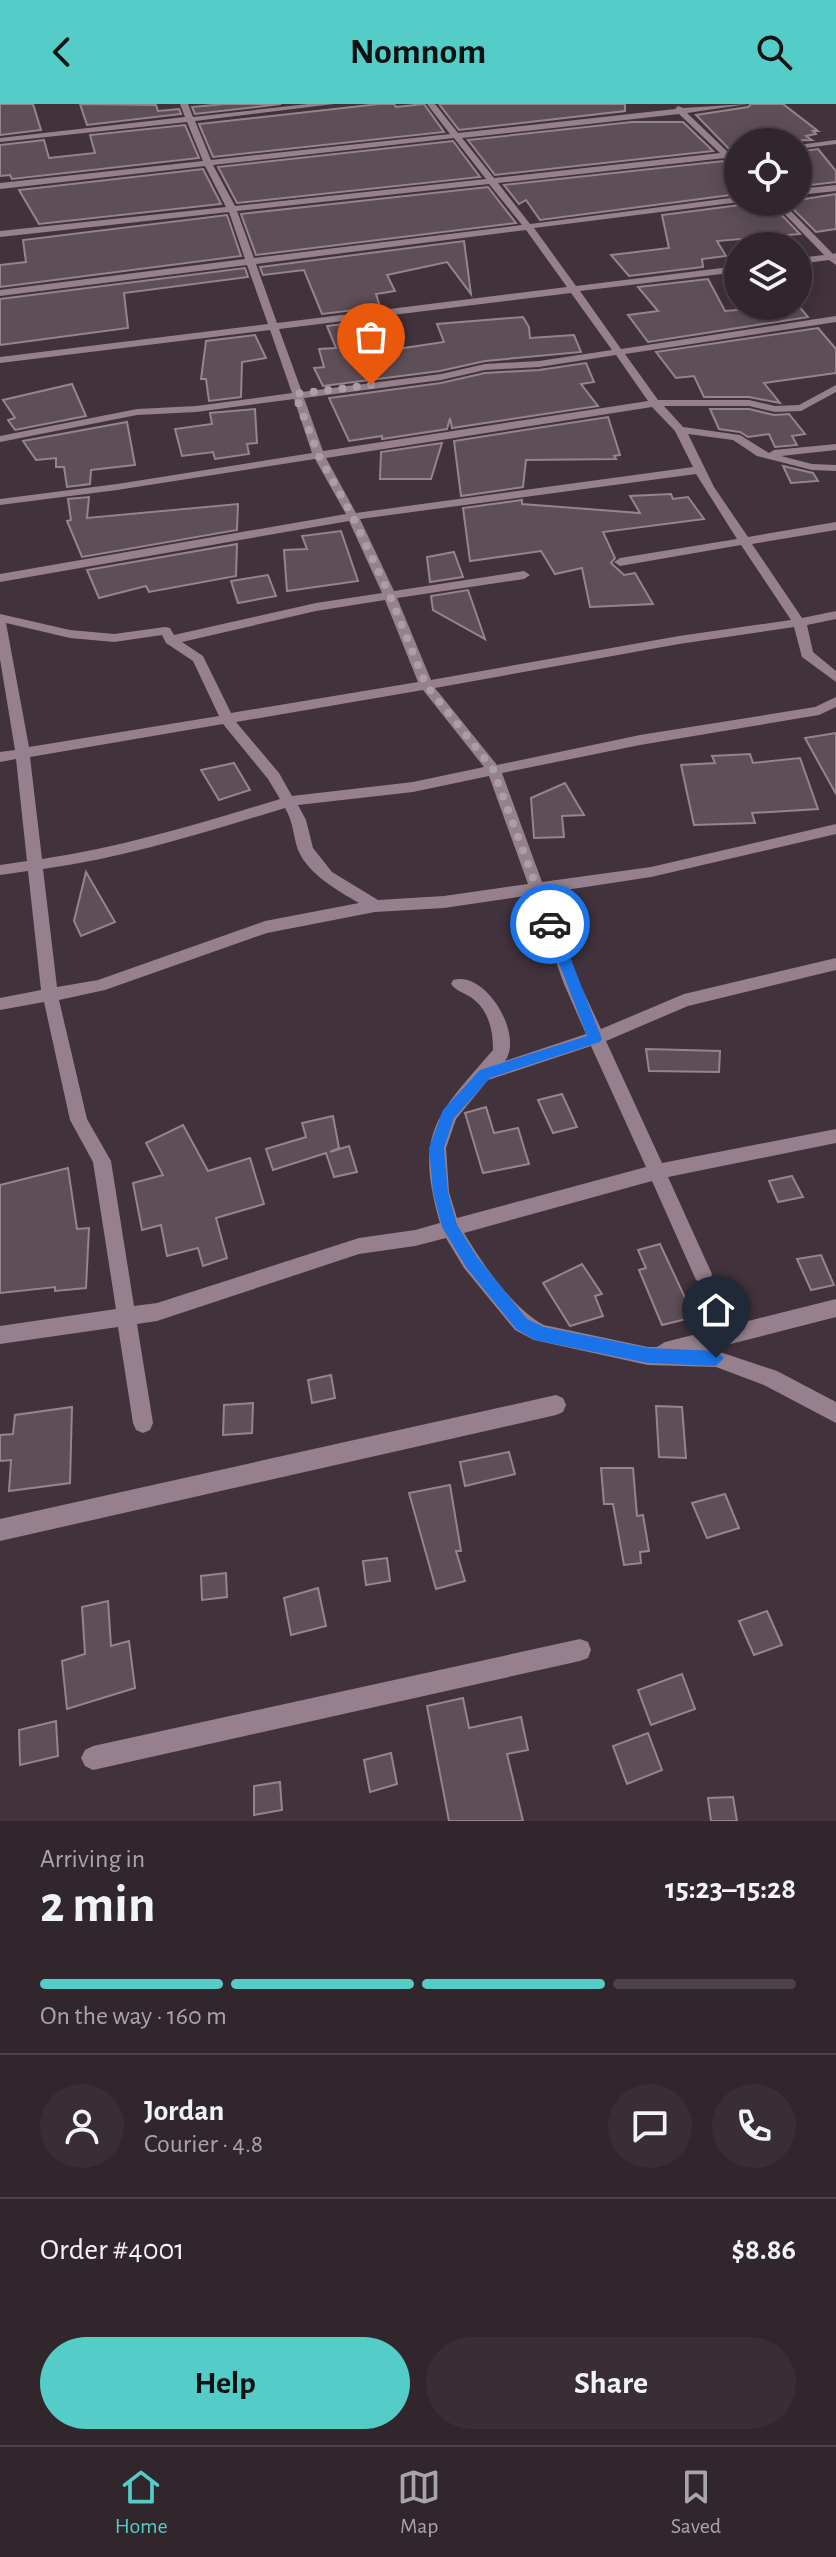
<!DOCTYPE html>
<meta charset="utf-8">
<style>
:root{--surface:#31262c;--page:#392e34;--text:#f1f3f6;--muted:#a8a5a9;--line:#4c4348;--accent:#54cdc8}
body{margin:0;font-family:"Alegreya Sans",sans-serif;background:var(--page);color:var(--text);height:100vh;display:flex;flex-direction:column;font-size:30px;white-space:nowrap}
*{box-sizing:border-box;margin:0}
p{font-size:26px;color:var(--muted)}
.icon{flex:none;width:44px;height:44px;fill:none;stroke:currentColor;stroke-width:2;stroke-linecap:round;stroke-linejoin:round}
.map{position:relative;height:1717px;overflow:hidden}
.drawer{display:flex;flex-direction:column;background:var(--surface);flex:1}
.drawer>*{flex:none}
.tools{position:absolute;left:724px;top:24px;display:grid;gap:16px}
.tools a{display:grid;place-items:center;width:88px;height:88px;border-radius:50%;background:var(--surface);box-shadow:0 4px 20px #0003,0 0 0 2px var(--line);font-size:40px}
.pin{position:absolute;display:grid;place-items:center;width:68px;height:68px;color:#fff;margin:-82px -34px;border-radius:50% 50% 50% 0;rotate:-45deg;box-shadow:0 0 8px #0007}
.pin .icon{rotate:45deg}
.courier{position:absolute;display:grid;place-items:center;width:80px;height:80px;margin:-40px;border:6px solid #1a73e8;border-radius:50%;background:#fff;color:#222;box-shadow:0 2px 10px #0007}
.headline em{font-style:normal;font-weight:600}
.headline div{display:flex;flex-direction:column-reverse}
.headline{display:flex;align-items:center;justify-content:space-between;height:136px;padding:0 40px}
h1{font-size:52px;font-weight:600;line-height:60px}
.bar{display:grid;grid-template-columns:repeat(4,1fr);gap:12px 8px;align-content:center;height:96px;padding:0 40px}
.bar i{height:10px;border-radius:6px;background:var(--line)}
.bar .selected{background:var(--accent)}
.bar p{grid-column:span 4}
.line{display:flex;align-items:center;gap:20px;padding:0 40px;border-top:2px solid var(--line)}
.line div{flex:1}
.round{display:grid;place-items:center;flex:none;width:84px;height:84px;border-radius:42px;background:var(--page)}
.button{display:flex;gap:16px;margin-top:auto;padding:16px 40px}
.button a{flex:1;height:92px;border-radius:48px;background:var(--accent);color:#111;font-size:32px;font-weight:600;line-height:92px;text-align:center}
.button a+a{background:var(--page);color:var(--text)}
header{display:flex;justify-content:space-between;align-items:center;height:104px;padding:0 40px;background:var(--accent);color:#111;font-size:36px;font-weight:600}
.menu{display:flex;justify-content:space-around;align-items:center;height:112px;border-top:2px solid var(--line);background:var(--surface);font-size:22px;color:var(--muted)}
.menu a{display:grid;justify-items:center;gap:4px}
.menu .selected{color:var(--accent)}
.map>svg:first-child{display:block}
.building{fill:#5e4e57;stroke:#95848e;stroke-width:2}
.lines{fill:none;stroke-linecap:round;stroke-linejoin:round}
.street{fill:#96808d;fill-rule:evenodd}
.route{fill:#1a73e8}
.done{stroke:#aa9fa6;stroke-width:8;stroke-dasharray:0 14.4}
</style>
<header><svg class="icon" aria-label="back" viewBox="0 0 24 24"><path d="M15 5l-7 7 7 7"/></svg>Nomnom<svg class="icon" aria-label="search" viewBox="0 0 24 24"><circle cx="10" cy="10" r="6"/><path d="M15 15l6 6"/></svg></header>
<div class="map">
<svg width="836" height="1717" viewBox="0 0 836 1717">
<rect width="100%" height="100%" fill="#41323b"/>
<g class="building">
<path d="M0 0H33L41 26 0 31Z"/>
<path d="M80 0 156 1 158 7 179 5 181 10 87 21Z"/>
<path d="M224 0H281L195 10 192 3Z"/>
<path d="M379 0H394L396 3 424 0 444 28 213 53 199 20Z"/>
<path d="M439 0H625V7L459 26Z"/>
<path d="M751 0H783L818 27H813L816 30 806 32 812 36 738 38V45L730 46 696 11 748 3Z"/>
<path d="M632 18H683L713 47 495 71 468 36Z"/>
<path d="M185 21 199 54 12 75 10 71 0 72V41L44 36 49 54 95 49 90 31Z"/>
<path d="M453 37 480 73 237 99 218 63Z"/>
<path d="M818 45 836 67V78L811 81 798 69V48Z"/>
<path d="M724 57 738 68V90L540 116 526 96 519 100 504 81Z"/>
<path d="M203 65 221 100 39 120 19 86Z"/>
<path d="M488 83 516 119 256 151 241 110Z"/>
<path d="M836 90V125L816 128 786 98Z"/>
<path d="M743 98 771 100 800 130 717 137 726 152 702 155 703 163 629 172 611 151 669 144 662 111 740 101Z"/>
<path d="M227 111 241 152 0 183V161L26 158 23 136Z"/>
<path d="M464 137 471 190 447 158 387 171 395 187 376 190 380 203 322 210 304 166 263 171 260 163Z"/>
<path d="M245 164 248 173 124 189 128 224 0 241V195Z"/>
<path d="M708 175 725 207 798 201 808 213 648 238 628 211 658 207 638 183Z"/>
<path d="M523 213 529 223 530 234 574 231 581 248 485 257 440 267 323 282 314 264 324 263 319 245 336 244 327 222 383 215 390 246 444 238 437 220Z"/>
<path d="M818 224 836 245V269L764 279 780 299 749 293H704L694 272 676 274 656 248Z"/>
<path d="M255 231 266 254 242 258 241 293 209 297 206 275H201L206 237Z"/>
<path d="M586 259 594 278 581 280 598 302 452 324 450 314 447 325 382 335V332L349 337 329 294 441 279 485 269 539 266Z"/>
<path d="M72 280 86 312 15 326 8 316 15 314 3 296Z"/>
<path d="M255 305 257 339 247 340 249 350 215 355 213 348 182 352 175 325 212 320 210 309Z"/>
<path d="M710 305H749L774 311 789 310 805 330 792 332 797 341 775 343 769 330 748 333 740 328 719 325Z"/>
<path d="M608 313 620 351 614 352 616 355 526 356 523 383 461 392 454 337Z"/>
<path d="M127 318 135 361 91 366 90 380 67 383 64 363H56V354L36 356 23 337Z"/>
<path d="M442 339 431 375H380L381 348Z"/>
<path d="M783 362 813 369 818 377 791 379Z"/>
<path d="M671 390 673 395 688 393 704 415 603 428 615 454 611 459 624 471 635 469 653 500 590 503 582 464 555 470 541 447 470 457 463 404 522 396V400L640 409 630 392Z"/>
<path d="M89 393 87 414 238 400 237 426 82 453 67 417 71 416 68 395Z"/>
<path d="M341 427 358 477 287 487 284 446 307 445 302 432Z"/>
<path d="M237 440 236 472 149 488 146 482 99 494 87 466Z"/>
<path d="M454 448 463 473 430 478 427 453Z"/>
<path d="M268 471 276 492 238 499 231 477Z"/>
<path d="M468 486 485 535 433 506 431 492Z"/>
<path d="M836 629V690L805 634Z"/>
<path d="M750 650 753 659 800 654 818 705 752 709 755 719 694 721 681 661 715 659 712 652Z"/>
<path d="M234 659 250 686 219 696 201 666Z"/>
<path d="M565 679 584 711 562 712 564 733 534 734 531 694Z"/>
<path d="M86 768 115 818 81 832 74 817Z"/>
<path d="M646 945 720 947 719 968 649 967Z"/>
<path d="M562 990 577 1023 553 1029 538 996Z"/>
<path d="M486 1003 494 1029 518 1024 529 1060 483 1069 465 1009Z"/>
<path d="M333 1012 339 1044 330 1048 349 1042 357 1068 334 1073 326 1049 273 1066 266 1045 306 1033 302 1019Z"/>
<path d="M183 1021 208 1067 250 1054 264 1100 216 1114 227 1154 203 1162 198 1144 167 1152 161 1121 142 1126 133 1079 163 1071 146 1039Z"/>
<path d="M68 1064 77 1125 89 1124 86 1184 55 1187V1183L0 1189V1081Z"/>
<path d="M792 1072 803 1093 778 1098 769 1077Z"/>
<path d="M660 1140 694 1213 662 1221 639 1166 646 1164 638 1146Z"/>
<path d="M821 1151 834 1181 811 1186 797 1155Z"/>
<path d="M582 1160 602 1190 595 1192 603 1212 570 1222 543 1179Z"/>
<path d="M331 1271 335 1294 312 1299 308 1276Z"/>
<path d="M253 1299 252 1329 223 1331 224 1301Z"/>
<path d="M656 1302 682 1303 686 1354 659 1353Z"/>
<path d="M72 1303 70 1379 9 1387 11 1356 0 1357V1331L13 1330 15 1311Z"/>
<path d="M509 1348 515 1370 465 1382 460 1358Z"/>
<path d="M601 1364H633L637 1412 643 1411 649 1447 640 1448 641 1459 624 1461 613 1400H604Z"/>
<path d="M450 1381 461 1447H456L465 1477 436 1485 409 1389Z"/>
<path d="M725 1390 739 1424 707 1434 692 1399Z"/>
<path d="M387 1454 390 1477 366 1481 363 1457Z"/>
<path d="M226 1469 227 1493 202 1496 201 1472Z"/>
<path d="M318 1484 326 1522 291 1531 284 1494Z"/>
<path d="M108 1497 111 1542 129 1537 135 1584 67 1605 62 1557 85 1550 82 1503Z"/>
<path d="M767 1507 782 1541 754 1551 739 1517Z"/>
<path d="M682 1570 695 1605 651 1621 638 1586Z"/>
<path d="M463 1594 469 1624 521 1613 528 1646 507 1650 523 1717H449L427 1602Z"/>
<path d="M56 1617 58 1652 20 1661 19 1626Z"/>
<path d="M648 1629 662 1666 627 1680 613 1642Z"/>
<path d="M391 1649 397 1680 370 1688 364 1656Z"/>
<path d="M280 1678 282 1706 254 1711V1682Z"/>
<path d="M733 1693 737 1717H711L708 1694Z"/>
</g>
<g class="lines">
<g class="street">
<path d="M180 0H188L193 13 308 0H334L195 17 211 56 450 30 427 0H435L458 29 675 5 678 2 683 4 748 0 687 9 729 49 738 48V52L733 53 738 57V65L725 54 498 79 530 120 738 93V98H740L534 124 576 182 738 162V168L580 187 621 245 836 212V218L625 250 658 296H749L775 302 799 301 836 281V288L801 307 775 308 749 302H664L683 323 740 331 769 349 774 346 836 340V346L781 352 812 360 836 361V367L812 366 757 352 733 336 688 330 714 383 748 433 836 418V426L752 440 802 514 836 507V515L807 521 813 548 836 567V578L802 553 794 523 679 540 435 584 497 661 640 631 815 603 836 593V603L819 611 640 641 502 669 542 778 651 763 836 720V730L651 773 546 789 580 880 601 925 684 890 836 854V866L688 902 606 937 662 1059 836 1025V1039L668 1073 712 1170 710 1176 703 1179 696 1176 652 1077 464 1129C482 1159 513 1205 544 1221L648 1243H657L665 1238 836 1195V1213L711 1245 777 1267 836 1298V1319L764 1281 716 1263 648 1261 534 1236 515 1226 464 1164 446 1134 415 1142 359 1150 157 1217 137 1220 153 1319 150 1326 143 1329 136 1326 133 1319 118 1223 0 1240V1222L116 1205 93 1058 70 1016 44 898 0 906V894L41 886 28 767 0 771V761L27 757 16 655 0 658V648L15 646 0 555V510L70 526 114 530 165 523 170 524 174 531 316 499 382 489 349 417 0 478V470L346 410 315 355 117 386 0 401V395L117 380 312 349 294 295 196 308 137 311 0 338V332L137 305 196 302 292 289 270 226 0 259V253L268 220 247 161 0 192V186L245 155 229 108 0 133V127L226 103 205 62 0 85V79L203 57 187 18 0 38V34L185 13ZM679 10 720 49 494 74 462 34ZM454 34 486 75 235 102 213 61ZM489 80 522 121 254 154 237 107ZM526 126 567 183 277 219 256 160ZM571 189 612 246 539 257 485 260 441 270 302 288 279 225ZM616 251 648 297 323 347 304 294 441 276 485 266 539 263ZM652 303 675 327 693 363 356 409 326 354ZM696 370 737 435 620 454 614 458 620 462 741 441 791 516 679 532 431 576 397 494 524 475 530 471 524 467 394 487 360 415ZM385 496 418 578 231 609 203 552 182 538 316 507ZM6 519 70 534 114 538 162 531 166 539 193 557 219 612 29 643ZM423 586 484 663 413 678 292 692 279 669 236 618ZM223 620 268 675 280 695C202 719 123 743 42 755L30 653ZM489 672 528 780 444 792 378 796 332 768 313 744 306 716 298 701 413 688ZM285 704C293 717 293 731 298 746 309 771 337 786 359 799L265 817 98 876 57 883 43 765C125 754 206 728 285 704ZM532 791 564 880 586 930 505 957C524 931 486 866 453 876L451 880C456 887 465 889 472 894 489 907 493 926 493 946 436 1012 414 1028 440 1119L415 1126 359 1134 157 1199 134 1202 111 1057 87 1015 59 896 105 886 267 829 375 808 444 804ZM591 942 646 1063 457 1114 449 1088 446 1044 456 1015 488 976Z"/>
<path d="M836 36V40L798 45V41Z"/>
<path d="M836 81V87L798 91V85Z"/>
<path d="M773 98H782L833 150 836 149V161L829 156 798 160V154L824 151Z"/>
<path d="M556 1291 563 1294 566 1301 563 1308 556 1311 0 1437V1415Z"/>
<path d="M580 1535 588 1538 591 1546 588 1554 580 1557 93 1666 85 1662 81 1654 85 1646 93 1642Z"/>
</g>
</g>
<path class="route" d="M550 816 557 820 602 935 600 938 490 974 454 1014 444 1044 448 1088 457 1121 477 1153 527 1215 544 1223 648 1244 716 1247 724 1254 716 1262 648 1259 535 1236 516 1225 466 1163 442 1123 433 1088 429 1044 443 1006 480 966 587 932 544 820Z"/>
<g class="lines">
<path class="done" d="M371 281 295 290 319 352 353 413 390 492 426 581 493 665 550 820"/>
</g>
</svg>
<div class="tools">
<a><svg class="icon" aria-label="locate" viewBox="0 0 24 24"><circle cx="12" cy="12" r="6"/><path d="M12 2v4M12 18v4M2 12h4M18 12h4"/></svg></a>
<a><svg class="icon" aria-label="layers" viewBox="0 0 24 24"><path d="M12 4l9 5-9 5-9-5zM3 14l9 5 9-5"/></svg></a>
</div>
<div class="pin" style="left:371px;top:281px;background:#ea580c"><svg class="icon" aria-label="bag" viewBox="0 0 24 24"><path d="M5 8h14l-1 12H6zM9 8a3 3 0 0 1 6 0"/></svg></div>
<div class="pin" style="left:716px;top:1254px;background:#1f2937"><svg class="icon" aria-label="home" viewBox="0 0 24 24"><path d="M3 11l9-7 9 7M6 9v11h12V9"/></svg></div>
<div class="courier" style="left:550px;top:820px"><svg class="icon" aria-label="car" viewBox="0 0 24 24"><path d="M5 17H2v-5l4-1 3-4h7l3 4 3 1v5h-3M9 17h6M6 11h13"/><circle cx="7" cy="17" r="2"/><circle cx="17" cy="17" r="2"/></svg></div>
</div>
<section class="drawer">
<div class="headline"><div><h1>2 min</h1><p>Arriving in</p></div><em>15:23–15:28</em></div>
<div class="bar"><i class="selected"></i><i class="selected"></i><i class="selected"></i><i></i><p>On the way · 160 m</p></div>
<div class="line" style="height:144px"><a class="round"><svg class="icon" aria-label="person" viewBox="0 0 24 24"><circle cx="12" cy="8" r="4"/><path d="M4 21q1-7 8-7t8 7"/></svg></a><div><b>Jordan</b><p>Courier · 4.8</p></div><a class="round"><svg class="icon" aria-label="chat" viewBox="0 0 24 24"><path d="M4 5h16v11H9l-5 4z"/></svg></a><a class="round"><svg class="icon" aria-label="phone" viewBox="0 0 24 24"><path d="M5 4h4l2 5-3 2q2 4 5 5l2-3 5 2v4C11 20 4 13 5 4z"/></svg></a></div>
<div class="line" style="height:104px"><div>Order #4001</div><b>$8.86</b></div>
<div class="button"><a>Help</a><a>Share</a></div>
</section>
<nav class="menu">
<a class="selected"><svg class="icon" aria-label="home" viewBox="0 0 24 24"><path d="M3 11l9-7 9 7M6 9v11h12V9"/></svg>Home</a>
<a><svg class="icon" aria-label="map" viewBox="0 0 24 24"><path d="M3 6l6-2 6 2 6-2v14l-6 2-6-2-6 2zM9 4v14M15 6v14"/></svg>Map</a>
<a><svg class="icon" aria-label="saved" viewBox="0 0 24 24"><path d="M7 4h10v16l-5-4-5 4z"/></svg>Saved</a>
</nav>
